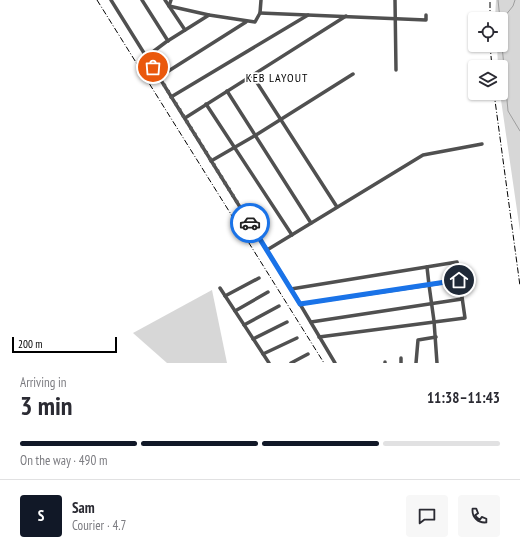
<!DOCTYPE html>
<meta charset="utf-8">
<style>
:root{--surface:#fff;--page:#f7f7f7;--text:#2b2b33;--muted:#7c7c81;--line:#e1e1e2;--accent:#111827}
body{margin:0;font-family:"PT Sans Narrow",sans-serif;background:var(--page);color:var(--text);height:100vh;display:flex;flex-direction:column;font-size:15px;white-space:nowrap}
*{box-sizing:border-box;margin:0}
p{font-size:13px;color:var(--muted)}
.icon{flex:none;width:22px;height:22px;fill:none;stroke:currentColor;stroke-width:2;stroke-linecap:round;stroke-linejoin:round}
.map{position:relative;height:363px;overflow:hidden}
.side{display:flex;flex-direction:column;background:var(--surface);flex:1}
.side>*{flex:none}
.controls{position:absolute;left:468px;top:12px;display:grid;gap:8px}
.controls a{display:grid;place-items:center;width:40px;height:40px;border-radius:4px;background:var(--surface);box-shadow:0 1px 3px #0004;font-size:20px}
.scale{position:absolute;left:12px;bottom:10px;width:105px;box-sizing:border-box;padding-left:4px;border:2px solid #000;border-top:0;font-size:11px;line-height:14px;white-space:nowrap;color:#000;-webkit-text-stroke:3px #fff;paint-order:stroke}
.pin{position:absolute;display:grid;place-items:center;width:34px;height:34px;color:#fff;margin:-17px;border:2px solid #fff;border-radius:50%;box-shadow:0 1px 4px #0007}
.courier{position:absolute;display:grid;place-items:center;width:40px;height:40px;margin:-20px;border:3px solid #1a73e8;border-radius:50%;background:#fff;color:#222;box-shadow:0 1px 5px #0007}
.headline em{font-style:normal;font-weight:700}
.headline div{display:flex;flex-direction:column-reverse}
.headline{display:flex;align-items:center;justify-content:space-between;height:68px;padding:0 20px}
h1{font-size:26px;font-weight:700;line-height:30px}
.bar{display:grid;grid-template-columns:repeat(4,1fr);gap:6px 4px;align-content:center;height:48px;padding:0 20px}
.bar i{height:5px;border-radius:3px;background:var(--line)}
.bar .active{background:var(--accent)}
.bar p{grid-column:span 4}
.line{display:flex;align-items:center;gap:10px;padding:0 20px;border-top:1px solid var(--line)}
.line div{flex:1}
.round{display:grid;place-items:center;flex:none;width:42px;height:42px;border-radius:4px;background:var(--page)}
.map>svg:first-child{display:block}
.green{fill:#d7d7d7}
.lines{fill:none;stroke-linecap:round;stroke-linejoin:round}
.stream{stroke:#9e9e9e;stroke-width:1}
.minor{stroke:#505050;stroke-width:3.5}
.rail{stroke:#000;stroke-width:1;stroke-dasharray:6 2 1 2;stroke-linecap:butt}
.done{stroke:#595959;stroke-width:4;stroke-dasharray:0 7.2}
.route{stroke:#1a73e8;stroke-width:5}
.labels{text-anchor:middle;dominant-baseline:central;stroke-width:3.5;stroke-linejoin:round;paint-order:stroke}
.neighbourhood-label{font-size:12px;letter-spacing:1px;fill:#000;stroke:#fff}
</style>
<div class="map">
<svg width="520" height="363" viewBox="0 0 520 363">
<rect width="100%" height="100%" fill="#fff"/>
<g class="green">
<path d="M496 0H520V231L500 93 501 67H498L497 45H501V19H495Z"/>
<path d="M212 290 227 363H167L133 333Z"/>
</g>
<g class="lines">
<g class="stream">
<path d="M498 0 500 19"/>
<path d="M501 21 513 6 515 0"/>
<path d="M501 34 508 111 520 131"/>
</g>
<g class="minor">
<path d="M111 0 291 289 335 363"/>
<path d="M142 0 168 41"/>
<path d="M165 0 185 30"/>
<path d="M171 0 169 6 209 15 255 22 260 13 261 0"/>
<path d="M395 0 396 70"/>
<path d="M260 13 426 20V15"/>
<path d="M146 57 166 42 209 15"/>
<path d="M252 75 337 207"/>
<path d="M159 77 246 22"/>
<path d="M227 91 311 223"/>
<path d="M171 97 308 15"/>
<path d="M206 104 292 235"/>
<path d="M185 118 346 16"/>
<path d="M211 161 256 135 353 74"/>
<path d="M267 250 423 155 482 144"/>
<path d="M220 288 269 363"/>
<path d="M291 289 457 262 465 318 319 337"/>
<path d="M225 296 259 278"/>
<path d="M300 304 429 285 427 267"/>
<path d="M235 311 268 292"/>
<path d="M311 322 462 299"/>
<path d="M244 325 279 306"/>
<path d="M253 339 287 322"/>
<path d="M263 354 297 338"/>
<path d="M401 358V363"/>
<path d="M385 362V363"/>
<path d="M291 363 308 354"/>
<path d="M416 363 418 340 436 337"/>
<path d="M437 363 434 321 429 285 459 280"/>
</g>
<g class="rail">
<path d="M97 0 324 363"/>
<path d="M490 19V0"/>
<path d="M490 45 492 67"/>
<path d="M494 93 520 286"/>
</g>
</g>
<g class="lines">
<path class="done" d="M153 67 250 223"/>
<path class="route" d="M250 223 300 304 459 280"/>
</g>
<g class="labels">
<g class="neighbourhood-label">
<text x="277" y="77">KEB LAYOUT</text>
</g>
</g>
</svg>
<div class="controls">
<a><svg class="icon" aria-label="locate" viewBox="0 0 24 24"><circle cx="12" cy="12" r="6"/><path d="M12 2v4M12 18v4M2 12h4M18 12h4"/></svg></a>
<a><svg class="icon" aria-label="layers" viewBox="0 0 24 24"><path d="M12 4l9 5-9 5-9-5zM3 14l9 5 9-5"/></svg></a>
</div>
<div class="scale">200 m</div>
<div class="pin" style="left:153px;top:67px;background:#ea580c"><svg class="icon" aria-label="bag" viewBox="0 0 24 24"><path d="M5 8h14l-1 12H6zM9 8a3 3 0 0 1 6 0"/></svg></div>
<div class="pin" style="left:459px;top:280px;background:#1f2937"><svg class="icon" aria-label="home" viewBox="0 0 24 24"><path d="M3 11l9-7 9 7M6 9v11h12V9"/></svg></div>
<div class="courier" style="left:250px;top:223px"><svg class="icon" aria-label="car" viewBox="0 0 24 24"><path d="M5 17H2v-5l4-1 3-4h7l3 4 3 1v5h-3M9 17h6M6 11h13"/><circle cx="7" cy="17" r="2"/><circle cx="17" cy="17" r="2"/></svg></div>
</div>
<section class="side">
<div class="headline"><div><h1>3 min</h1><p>Arriving in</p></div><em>11:38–11:43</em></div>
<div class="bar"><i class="active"></i><i class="active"></i><i class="active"></i><i></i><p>On the way · 490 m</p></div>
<div class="line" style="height:72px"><b class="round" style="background:var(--accent);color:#fff">S</b><div><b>Sam</b><p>Courier · 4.7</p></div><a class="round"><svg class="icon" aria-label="chat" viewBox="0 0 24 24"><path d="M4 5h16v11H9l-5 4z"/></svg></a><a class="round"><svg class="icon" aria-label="phone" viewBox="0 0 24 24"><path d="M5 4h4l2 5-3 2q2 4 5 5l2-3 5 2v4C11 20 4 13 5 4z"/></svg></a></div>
</section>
